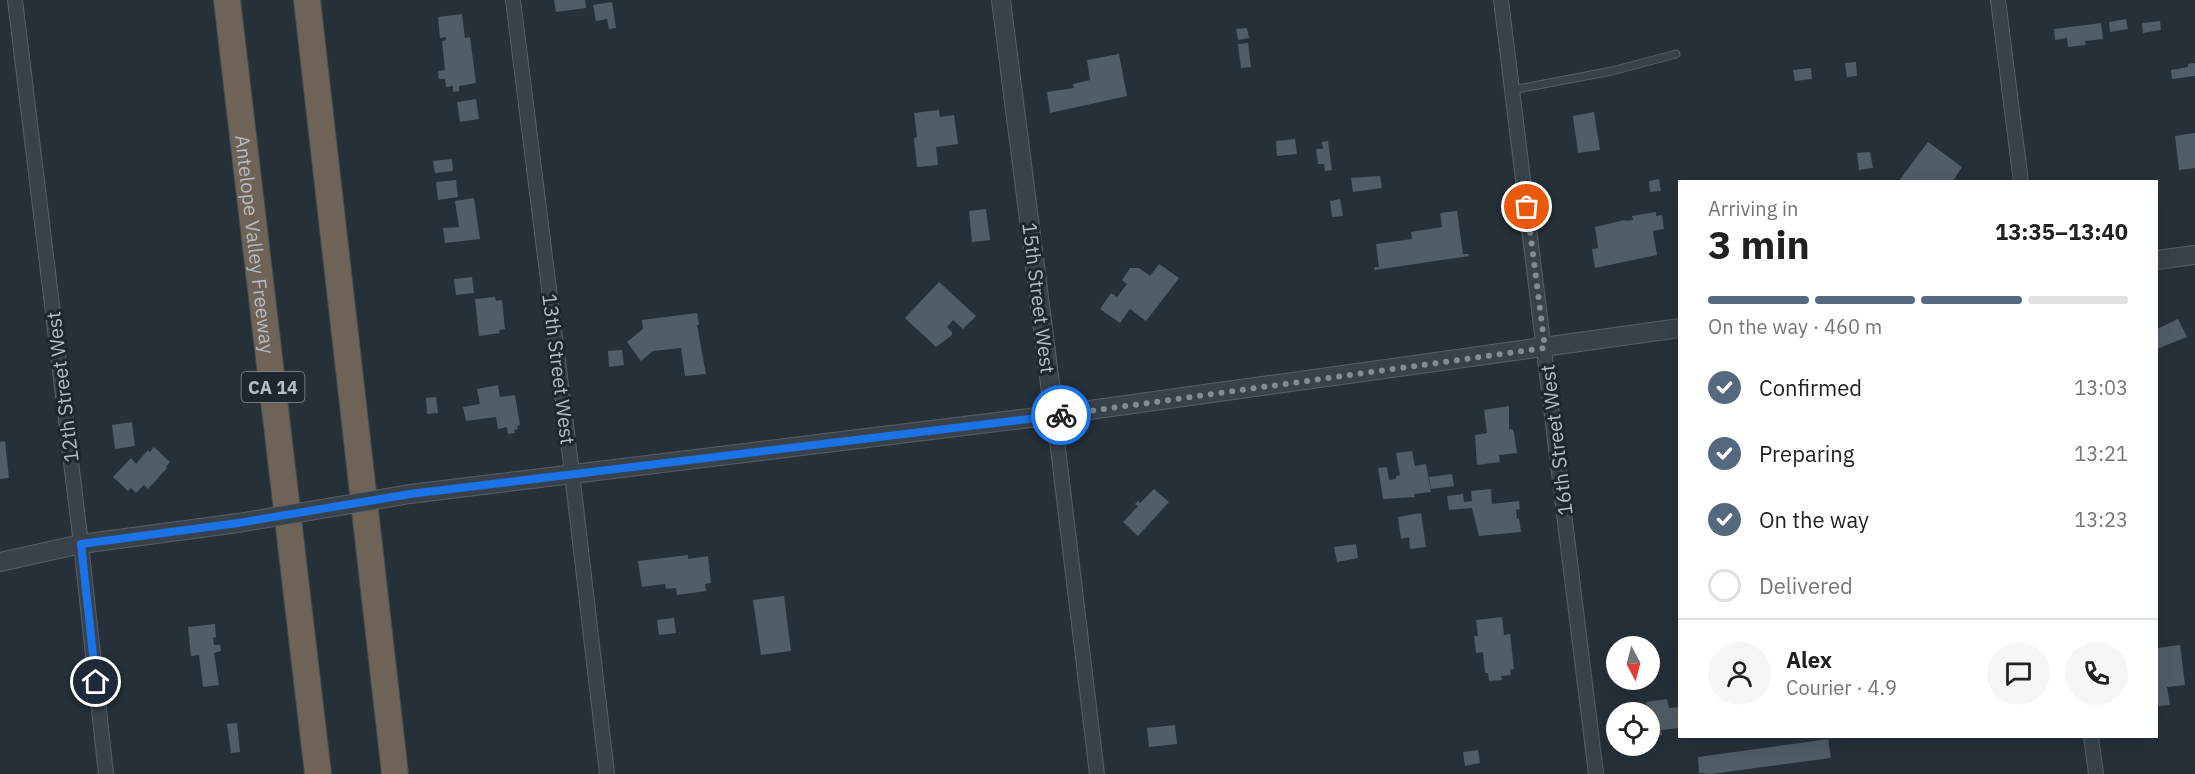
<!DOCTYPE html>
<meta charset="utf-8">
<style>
:root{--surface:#fff;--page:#f6f6f6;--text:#202124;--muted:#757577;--line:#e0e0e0;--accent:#54687e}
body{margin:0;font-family:"IBM Plex Sans",sans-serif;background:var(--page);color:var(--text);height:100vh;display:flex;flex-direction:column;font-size:22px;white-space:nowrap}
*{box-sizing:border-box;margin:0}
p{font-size:20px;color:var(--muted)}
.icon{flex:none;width:33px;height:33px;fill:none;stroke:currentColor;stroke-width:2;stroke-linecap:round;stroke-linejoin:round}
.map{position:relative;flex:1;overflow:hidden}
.drawer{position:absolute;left:1678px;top:180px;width:480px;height:558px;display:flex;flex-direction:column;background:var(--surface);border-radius:0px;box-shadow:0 6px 24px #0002}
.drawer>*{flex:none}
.needle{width:39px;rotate:173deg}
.controls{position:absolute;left:1606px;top:636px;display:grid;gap:12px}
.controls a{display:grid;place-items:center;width:54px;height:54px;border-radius:50%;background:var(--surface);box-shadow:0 6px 24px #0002;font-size:30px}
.pin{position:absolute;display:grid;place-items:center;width:51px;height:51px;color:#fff;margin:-26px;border:3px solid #fff;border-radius:50%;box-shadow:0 2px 6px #0007}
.courier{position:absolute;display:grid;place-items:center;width:60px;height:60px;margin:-30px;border:4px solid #1a73e8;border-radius:50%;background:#fff;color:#222;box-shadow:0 2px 8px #0007}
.overview em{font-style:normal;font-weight:700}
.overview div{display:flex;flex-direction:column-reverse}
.overview{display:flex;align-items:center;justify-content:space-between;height:102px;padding:0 30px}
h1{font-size:39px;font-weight:700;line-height:45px}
.bar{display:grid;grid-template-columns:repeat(4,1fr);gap:9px 6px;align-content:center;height:72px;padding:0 30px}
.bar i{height:8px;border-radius:4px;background:var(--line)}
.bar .active{background:var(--accent)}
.bar p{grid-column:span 4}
.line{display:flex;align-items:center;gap:15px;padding:0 30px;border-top:2px solid var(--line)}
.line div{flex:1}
.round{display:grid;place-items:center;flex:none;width:63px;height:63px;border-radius:32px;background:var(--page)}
ol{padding:0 30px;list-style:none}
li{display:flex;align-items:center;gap:18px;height:66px}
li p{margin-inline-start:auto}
li .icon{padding:6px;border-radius:50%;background:var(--accent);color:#fff;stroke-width:4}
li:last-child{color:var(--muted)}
li i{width:33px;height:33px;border:3px solid var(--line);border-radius:50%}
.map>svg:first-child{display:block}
.building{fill:#515d67}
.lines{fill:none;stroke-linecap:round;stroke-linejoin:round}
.service-casing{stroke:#576067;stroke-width:9}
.minor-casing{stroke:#576067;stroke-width:16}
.tertiary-casing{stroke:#576067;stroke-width:20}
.motorway-casing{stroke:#444d54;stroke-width:28}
.service{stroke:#39424a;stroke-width:7}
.minor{stroke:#39424a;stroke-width:14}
.tertiary{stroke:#39424a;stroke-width:18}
.motorway{stroke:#6f6357;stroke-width:26}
.tertiary-bridge-casing{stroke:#576067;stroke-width:20;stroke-linecap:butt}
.tertiary-bridge{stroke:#39424a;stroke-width:18}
.done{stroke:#828c94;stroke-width:6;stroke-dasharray:0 10.8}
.route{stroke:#1a73e8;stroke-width:8}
.labels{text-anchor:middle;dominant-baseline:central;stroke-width:6;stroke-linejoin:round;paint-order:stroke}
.shield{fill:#1e272e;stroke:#879098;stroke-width:1.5}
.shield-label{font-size:18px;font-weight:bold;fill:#b4bdc5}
.street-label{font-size:20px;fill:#b4bdc5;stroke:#1e272e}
</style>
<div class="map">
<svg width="2195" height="774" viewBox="0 0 2195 774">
<rect width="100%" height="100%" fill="#263039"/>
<g class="building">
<path d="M554 0H585L586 8 556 12Z"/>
<path d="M612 2 616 28 609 29 607 19 596 21 593 5Z"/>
<path d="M462 14 465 38 470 37 476 83 459 86V91L453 92V86L446 87 445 79H439L438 71 445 70 442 41 446 40V37L440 38 438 17Z"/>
<path d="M2126 19 2128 29 2110 32 2109 22Z"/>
<path d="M2160 21 2161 30 2143 33 2142 23Z"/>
<path d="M2101 23 2103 39 2085 41 2086 45 2068 47 2067 38 2055 40 2054 29Z"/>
<path d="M1247 28 1249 38 1238 40 1236 29Z"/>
<path d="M1248 43 1251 67 1241 68 1238 44Z"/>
<path d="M1119 54 1127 96 1050 113 1047 92 1074 88 1073 84 1090 80 1087 60Z"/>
<path d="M1856 62 1857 76 1847 77 1845 63Z"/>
<path d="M2195 63V76L2172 79 2171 70 2188 67V64Z"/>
<path d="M1811 68 1812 79 1795 81 1793 70Z"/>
<path d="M476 99 479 119 460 122 457 102Z"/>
<path d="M939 110 940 117 954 115 958 144 936 147 938 165 917 167 914 138 917 137 914 113Z"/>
<path d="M1594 112 1600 150 1578 153 1573 116Z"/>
<path d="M2195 133V168L2179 170 2175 136Z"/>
<path d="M1295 139 1297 154 1277 156 1276 141Z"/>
<path d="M1328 141 1332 170 1325 171 1324 164H1318L1316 149H1323L1322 142Z"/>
<path d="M1928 142 1962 167 1952 182H1898Z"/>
<path d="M1870 152 1873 168 1859 170 1857 153Z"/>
<path d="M452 159 453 171 435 173 433 161Z"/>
<path d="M1380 176 1382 188 1353 192 1351 178Z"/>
<path d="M1659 179 1661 191 1650 192 1649 181Z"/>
<path d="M456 180 458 197 438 200 436 182Z"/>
<path d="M474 198 480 239 445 243 443 228 459 227 455 201Z"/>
<path d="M1340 199 1343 216 1332 217 1330 201Z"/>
<path d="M986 209 990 240 972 242 969 211Z"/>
<path d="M1457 211 1463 254H1468L1469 256 1375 270 1374 267H1379L1376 244 1412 239 1411 232 1442 227 1440 213Z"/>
<path d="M1656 212V216L1662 215 1664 229 1653 231 1657 255 1595 268 1592 249 1598 248 1595 227 1625 220V221L1633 220 1632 216Z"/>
<path d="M1159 264 1179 278 1146 321 1130 309 1120 323 1100 309 1111 293 1117 297 1127 284 1122 280 1130 268H1139L1150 276Z"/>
<path d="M472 277 474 293 456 295 454 279Z"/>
<path d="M939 282 976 316 963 329 953 320 947 327 952 332V335L936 347 905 318Z"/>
<path d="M495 297 496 301 502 300 505 329 499 330 500 333 479 336 475 299Z"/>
<path d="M697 313 699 325H697L706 374 685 376 681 348 653 351 641 361 627 342 643 329 642 320Z"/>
<path d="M2178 319 2187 337 2157 349V329Z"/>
<path d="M622 350 624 365 609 367 608 351Z"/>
<path d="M498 385 500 397 515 395 520 425 517 426 518 429 514 430 515 433 508 434 507 427 498 429 496 417 466 421 463 407 480 404 477 389Z"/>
<path d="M436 397 438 413 427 414 426 398Z"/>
<path d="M1509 406V430L1512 429 1514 432 1517 453 1499 455 1500 462 1477 465 1475 435 1487 433 1484 410Z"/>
<path d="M132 422 135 446 115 449 112 425Z"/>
<path d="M5 441 9 478 0 479V442Z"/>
<path d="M154 447 170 462 166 467 167 468 148 489 144 485 136 493 131 488 128 491 113 477 131 458 136 464 148 450 150 452Z"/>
<path d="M1412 451 1415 466 1426 464 1431 492 1414 494 1415 497 1383 499 1378 468 1387 467 1389 480 1396 479V476L1400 475 1396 453Z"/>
<path d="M1452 474 1454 486 1431 489 1429 477Z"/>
<path d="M1154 489 1169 502 1138 536 1123 522 1138 506 1135 504 1138 501 1140 503Z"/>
<path d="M1491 489 1492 504 1519 501 1520 509 1516 510 1517 519 1519 518 1521 532 1479 536 1472 508 1449 510 1447 496 1463 494 1464 502 1472 501 1471 491Z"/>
<path d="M1421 513 1426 547 1410 549 1409 537 1401 539 1398 517Z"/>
<path d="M1356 544 1358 558 1337 562 1334 547Z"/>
<path d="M688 555V559L708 556 711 583 705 584 706 591 677 595 676 588 666 589 665 584 642 587 638 561Z"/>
<path d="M784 596 791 651 761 655 753 600Z"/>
<path d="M1502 617 1504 635 1510 634 1514 669 1510 670 1511 675 1501 676 1502 680 1489 681 1488 673H1485L1483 652 1476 653 1474 636H1478L1476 620Z"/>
<path d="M674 618 676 633 659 635 657 620Z"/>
<path d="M215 624 216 637 213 638 214 645H220L221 651 214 653 219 685 203 687 199 655 191 656 188 627Z"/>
<path d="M2180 645 2185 685 2167 687 2170 705 2157 706V648Z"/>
<path d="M1667 699 1669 708 1680 707V728L1661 730 1662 735 1652 736 1650 712H1647L1646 702Z"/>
<path d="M237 723 240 752 231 753 227 724Z"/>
<path d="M1175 725 1177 744 1149 747 1147 728Z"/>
<path d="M1828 739 1831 758 1711 774 1699 773 1698 757Z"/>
<path d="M1478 750 1480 763 1465 766 1463 752Z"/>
</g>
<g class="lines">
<g class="service-casing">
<path id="service" d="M1512 90 1612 71 1676 54"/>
</g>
<g class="minor-casing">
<g id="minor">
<path d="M15 0 81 544 106 774"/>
<path d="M513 0 572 473 607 774"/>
<path d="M1501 0 1596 774"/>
<path d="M1998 0 2021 182"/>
<path d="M1054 415 1097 774"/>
<path d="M2091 736 2096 774"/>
</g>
</g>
<g class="tertiary-casing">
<g id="tertiary">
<path d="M1001 0 1054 415"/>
<path d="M2157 260 2195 255"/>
<path d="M410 494 1054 415 1680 328"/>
<path d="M0 562 81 544 238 523"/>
</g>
</g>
<g class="motorway-casing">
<g id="motorway">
<path id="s1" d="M227 0 318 774"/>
<path d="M307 0 395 774"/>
</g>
</g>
<use href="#service" class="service"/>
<use href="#minor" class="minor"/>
<use href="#tertiary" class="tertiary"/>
<use href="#motorway" class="motorway"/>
<g class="tertiary-bridge-casing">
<path id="tertiary-bridge" d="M238 523 410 494"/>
</g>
<use href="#tertiary-bridge" class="tertiary-bridge"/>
</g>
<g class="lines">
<path class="done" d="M1061 415 1545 348 1527 207"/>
<path class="route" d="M96 682 81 544 238 523 410 494 1061 415"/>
</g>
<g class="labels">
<rect class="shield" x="241.5" y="372" width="63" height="30" rx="4.5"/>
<g class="shield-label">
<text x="273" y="387">CA 14</text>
</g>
<g class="street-label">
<text stroke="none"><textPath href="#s1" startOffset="246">Antelope Valley Freeway</textPath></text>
<text transform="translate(1039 298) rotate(83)">15th Street West</text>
<text transform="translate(559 369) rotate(83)">13th Street West</text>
<text transform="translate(62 387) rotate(-97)">12th Street West</text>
<text transform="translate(1556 440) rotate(-97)">16th Street West</text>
</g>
</g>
</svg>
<div class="controls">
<a><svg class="needle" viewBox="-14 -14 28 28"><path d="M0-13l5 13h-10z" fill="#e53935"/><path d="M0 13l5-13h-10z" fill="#757577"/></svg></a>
<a><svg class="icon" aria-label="locate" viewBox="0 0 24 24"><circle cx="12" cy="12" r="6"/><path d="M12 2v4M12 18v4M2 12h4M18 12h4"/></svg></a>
</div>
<div class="pin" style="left:1527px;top:207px;background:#ea580c"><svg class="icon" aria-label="bag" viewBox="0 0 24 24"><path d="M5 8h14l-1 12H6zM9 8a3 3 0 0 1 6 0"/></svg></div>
<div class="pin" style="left:96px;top:682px;background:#1f2937"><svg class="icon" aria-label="home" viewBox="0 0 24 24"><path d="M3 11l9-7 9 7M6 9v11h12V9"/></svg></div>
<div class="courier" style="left:1061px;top:415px"><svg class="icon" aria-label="bike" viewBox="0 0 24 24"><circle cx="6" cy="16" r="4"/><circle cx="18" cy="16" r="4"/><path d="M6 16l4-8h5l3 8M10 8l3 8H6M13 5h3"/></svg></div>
<section class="drawer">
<div class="overview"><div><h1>3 min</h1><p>Arriving in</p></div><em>13:35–13:40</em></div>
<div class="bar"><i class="active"></i><i class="active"></i><i class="active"></i><i></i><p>On the way · 460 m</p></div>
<ol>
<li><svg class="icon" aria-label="check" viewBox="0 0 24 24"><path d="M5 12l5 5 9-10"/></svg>Confirmed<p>13:03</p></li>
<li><svg class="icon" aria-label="check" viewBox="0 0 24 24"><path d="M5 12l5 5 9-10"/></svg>Preparing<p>13:21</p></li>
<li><svg class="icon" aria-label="check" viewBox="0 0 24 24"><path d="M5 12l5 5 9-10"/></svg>On the way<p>13:23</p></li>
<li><i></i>Delivered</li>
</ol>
<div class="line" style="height:108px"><a class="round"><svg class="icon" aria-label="person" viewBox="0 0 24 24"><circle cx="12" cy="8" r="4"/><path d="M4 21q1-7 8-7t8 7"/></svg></a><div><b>Alex</b><p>Courier · 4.9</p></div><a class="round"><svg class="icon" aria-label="chat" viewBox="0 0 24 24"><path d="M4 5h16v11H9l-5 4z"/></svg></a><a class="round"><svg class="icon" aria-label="phone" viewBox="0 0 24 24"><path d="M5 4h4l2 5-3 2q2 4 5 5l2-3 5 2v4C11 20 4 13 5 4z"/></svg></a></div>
</section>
</div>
